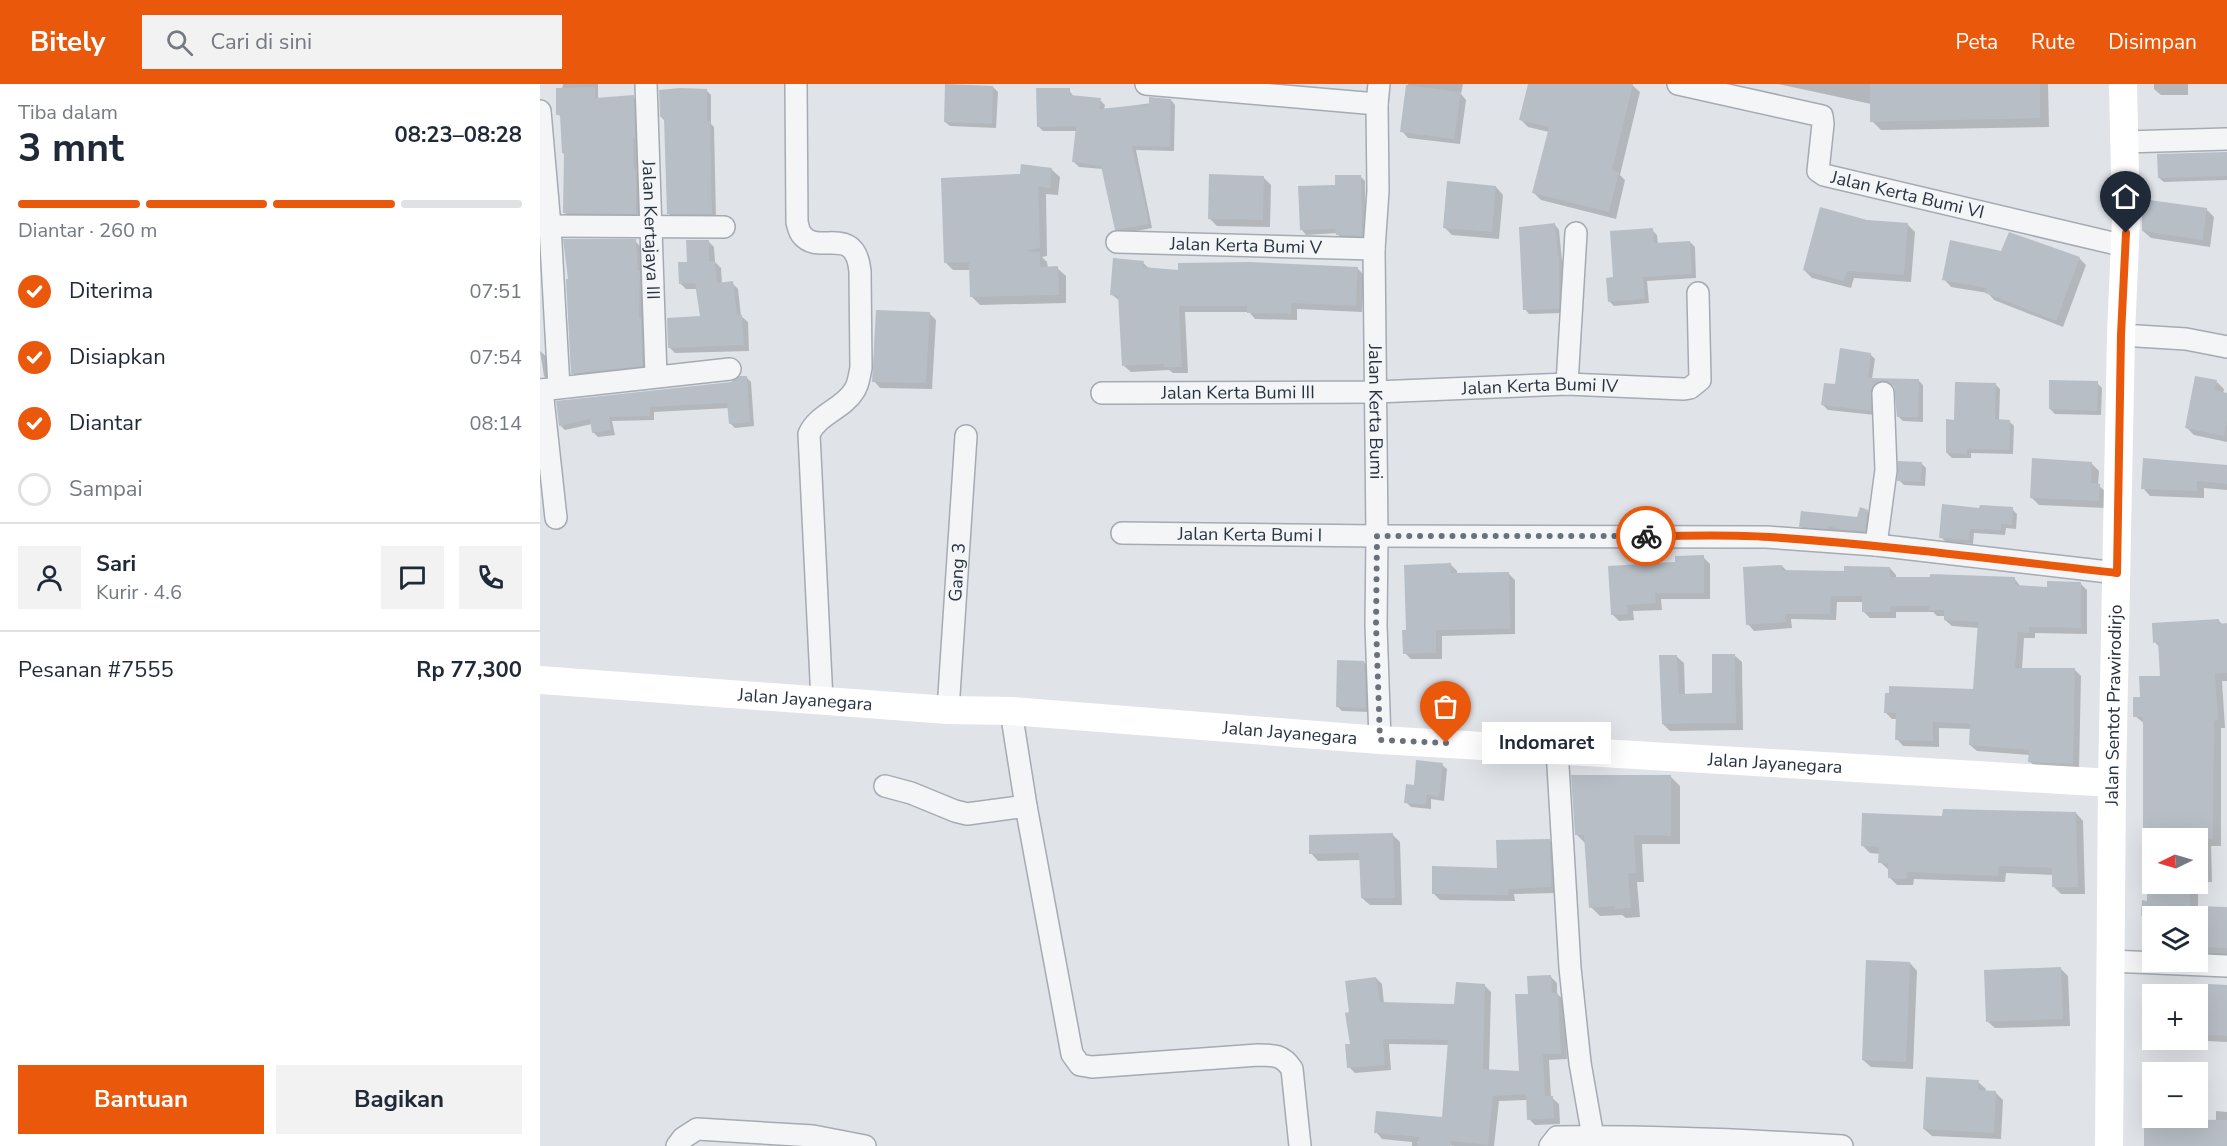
<!DOCTYPE html>
<html lang="id">
<meta charset="utf-8">
<style>
:root{--surface:#fff;--page:#f2f2f3;--text:#1f2937;--muted:#747a83;--line:#e0e1e3;--accent:#ea580c}
body{margin:0;font-family:"Nunito Sans",sans-serif;background:var(--page);color:var(--text);height:100vh;display:flex;flex-direction:column;font-size:22px;white-space:nowrap}
*{box-sizing:border-box;margin:0}
p{font-size:20px;color:var(--muted)}
.icon{flex:none;width:33px;height:33px;fill:none;stroke:currentColor;stroke-width:2;stroke-linecap:round;stroke-linejoin:round}
.map{position:relative;flex:1;overflow:hidden}
.panel{display:flex;flex-direction:column;background:var(--surface);width:540px}
.panel>*{flex:none}
.needle{width:39px;rotate:265deg}
.tools{position:absolute;left:1602px;top:744px;display:grid;gap:12px}
.tools a{display:grid;place-items:center;width:66px;height:66px;border-radius:0px;background:var(--surface);box-shadow:0 6px 24px #0002;font-size:30px}
.pin{position:absolute;display:grid;place-items:center;width:51px;height:51px;color:#fff;margin:-62px -26px;border-radius:50% 50% 50% 0;rotate:-45deg;box-shadow:0 0 6px #0007}
.pin .icon{rotate:45deg}
.courier{position:absolute;display:grid;place-items:center;width:60px;height:60px;margin:-30px;border:4px solid #ea580c;border-radius:50%;background:#fff;color:#222;box-shadow:0 2px 8px #0007}
.bubble{position:absolute;height:42px;border-radius:0px;background:var(--surface);box-shadow:0 6px 24px #0002;font-size:20px;font-weight:700;line-height:42px;text-align:center}
.summary em{font-style:normal;font-weight:700}
.summary div{display:flex;flex-direction:column-reverse}
.summary{display:flex;align-items:center;justify-content:space-between;height:102px;padding:0 18px}
h1{font-size:39px;font-weight:700;line-height:45px}
.bar{display:grid;grid-template-columns:repeat(4,1fr);gap:9px 6px;align-content:center;height:72px;padding:0 18px}
.bar i{height:8px;border-radius:4px;background:var(--line)}
.bar .on{background:var(--accent)}
.bar p{grid-column:span 4}
.line{display:flex;align-items:center;gap:15px;padding:0 18px;border-top:2px solid var(--line)}
.line div{flex:1}
.round{display:grid;place-items:center;flex:none;width:63px;height:63px;border-radius:0px;background:var(--page)}
ol{padding:0 18px;list-style:none}
li{display:flex;align-items:center;gap:18px;height:66px}
li p{margin-inline-start:auto}
li .icon{padding:6px;border-radius:50%;background:var(--accent);color:#fff;stroke-width:4}
li:last-child{color:var(--muted)}
li i{width:33px;height:33px;border:3px solid var(--line);border-radius:50%}
.button{display:flex;gap:12px;margin-top:auto;padding:12px 18px}
.button a{flex:1;height:69px;border-radius:0px;background:var(--accent);color:#fff;font-size:24px;font-weight:700;line-height:69px;text-align:center}
.button a+a{background:var(--page);color:var(--text)}
header{display:flex;align-items:center;gap:36px;box-sizing:border-box;height:84px;padding:0 30px;background:var(--accent);color:#fff}
header strong{font-size:28px}
nav{display:flex;gap:33px;margin-inline-start:auto;font-size:21px}
.search{width:420px;height:54px;background:var(--page);display:flex;align-items:center;gap:15px;box-sizing:border-box;padding:0 21px;border-radius:0px;color:var(--muted);font-size:22px}
main{display:flex;flex:1;min-height:0}
.map>svg:first-child{display:block}
.shadow{fill:#0003;fill-rule:evenodd}
.building{fill:#b7bec6}
.lines{fill:none;stroke-linecap:round;stroke-linejoin:round}
.street-casing{stroke:#a5abb3;stroke-width:24}
.street{stroke:#f3f5f7;stroke-width:21}
.secondary{stroke:#fff;stroke-width:28}
.done{stroke:#68717c;stroke-width:6;stroke-dasharray:0 10.8}
.route{stroke:#ea580c;stroke-width:8}
.labels{text-anchor:middle;dominant-baseline:central;stroke-width:4.5;stroke-linejoin:round;paint-order:stroke}
.street-label{font-size:18px;fill:#283341;stroke:#f0f3f7}
</style>
<header>
<strong>Bitely</strong>
<div class="search"><svg class="icon" aria-label="search" viewBox="0 0 24 24"><circle cx="10" cy="10" r="6"/><path d="M15 15l6 6"/></svg>Cari di sini</div>
<nav><a>Peta</a><a>Rute</a><a>Disimpan</a></nav>
</header>
<main>
<section class="panel">
<div class="summary"><div><h1>3 mnt</h1><p>Tiba dalam</p></div><em>08:23–08:28</em></div>
<div class="bar"><i class="on"></i><i class="on"></i><i class="on"></i><i></i><p>Diantar · 260 m</p></div>
<ol>
<li><svg class="icon" aria-label="check" viewBox="0 0 24 24"><path d="M5 12l5 5 9-10"/></svg>Diterima<p>07:51</p></li>
<li><svg class="icon" aria-label="check" viewBox="0 0 24 24"><path d="M5 12l5 5 9-10"/></svg>Disiapkan<p>07:54</p></li>
<li><svg class="icon" aria-label="check" viewBox="0 0 24 24"><path d="M5 12l5 5 9-10"/></svg>Diantar<p>08:14</p></li>
<li><i></i>Sampai</li>
</ol>
<div class="line" style="height:108px"><a class="round"><svg class="icon" aria-label="person" viewBox="0 0 24 24"><circle cx="12" cy="8" r="4"/><path d="M4 21q1-7 8-7t8 7"/></svg></a><div><b>Sari</b><p>Kurir · 4.6</p></div><a class="round"><svg class="icon" aria-label="chat" viewBox="0 0 24 24"><path d="M4 5h16v11H9l-5 4z"/></svg></a><a class="round"><svg class="icon" aria-label="phone" viewBox="0 0 24 24"><path d="M5 4h4l2 5-3 2q2 4 5 5l2-3 5 2v4C11 20 4 13 5 4z"/></svg></a></div>
<div class="line" style="height:78px"><div>Pesanan #7555</div><b>Rp 77,300</b></div>
<div class="button"><a>Bantuan</a><a>Bagikan</a></div>
</section>
<div class="map">
<svg width="1687" height="1062" viewBox="0 0 1687 1062">
<rect width="100%" height="100%" fill="#e0e4e9"/>
<g class="shadow">
<path d="M23 0H58V16L93 13 97 17 99 58H97L98 88 100 91V134L29 133 25 129V71L23 69 22 34 18 30Z"/>
<path d="M868 0H923L921 10 926 16 920 60 868 54 862 47Z"/>
<path d="M989 0H1091L1100 8 1080 91 1085 96 1076 135 1001 116 994 109 1009 48 988 43 981 36Z"/>
<path d="M1238 0H1508L1509 43 1341 46 1332 37 1331 20Z"/>
<path d="M1614 0H1648V11H1621L1614 5Z"/>
<path d="M453 3 458 8 456 44 410 42 405 38Z"/>
<path d="M166 6 171 11V40L174 43 176 134H133L128 129 125 37 121 33Z"/>
<path d="M529 6 534 13 560 16 565 21 564 26 631 16 635 21 634 67 596 66 612 144 581 150 576 145 563 85 539 83 534 78 537 47H503L498 42Z"/>
<path d="M1687 69V96L1624 98 1619 94Z"/>
<path d="M511 85 520 93 518 111 506 110 507 172 502 173 507 178 508 184H517L526 192V219L440 221 432 213 431 186H413L405 178 482 92Z"/>
<path d="M723 93 731 101 730 143 677 142 670 135Z"/>
<path d="M821 93 825 97 826 156 802 155 797 149 766 151 762 146 796 102Z"/>
<path d="M956 103 963 111 959 155 912 151 904 143Z"/>
<path d="M1666 125 1674 133 1670 163 1611 154 1603 147Z"/>
<path d="M1327 137 1367 140 1375 148 1371 198 1314 194 1311 204 1272 194 1264 186Z"/>
<path d="M1015 141 1019 146 1022 177 1023 178V229L989 230 985 225Z"/>
<path d="M1112 146 1117 151 1118 160 1150 158 1155 163 1156 194 1107 197 1109 219 1074 222 1069 217 1074 195Z"/>
<path d="M95 157 100 162 104 193 103 239 105 241 107 286 37 294 33 289Z"/>
<path d="M168 157 174 163 175 178 181 184 182 200 192 199 198 205 201 232 208 238 209 267 135 269 129 263 161 234 158 205H146L140 199 148 179Z"/>
<path d="M1462 168 1539 174 1546 181 1523 243 1454 216 1448 209 1411 203 1404 195Z"/>
<path d="M603 179 610 185 639 188 817 184 824 191 822 228 757 225V236L715 235 709 228H645L648 289H633L629 286 591 288 584 282 580 217 571 210Z"/>
<path d="M389 229 396 236 392 305 340 304 334 297Z"/>
<path d="M0 267 8 274 9 297 4 292Z"/>
<path d="M1330 270 1335 275 1332 295 1378 296 1383 301V338L1363 337 1358 332 1356 302 1349 300 1341 303 1335 331 1288 326 1283 321 1296 302Z"/>
<path d="M206 293 211 298 214 342 195 344 190 339 189 324 114 328V336L72 337 75 351 58 353 53 348 52 340 25 346 20 341 192 299Z"/>
<path d="M1677 298 1684 305 1683 310H1687V358L1654 351 1647 344Z"/>
<path d="M1557 299 1562 304 1561 331 1515 330 1510 325Z"/>
<path d="M1455 300 1460 305 1459 337H1469L1474 342 1473 370 1431 369V374H1412L1407 369Z"/>
<path d="M1381 379 1386 384 1385 402 1364 401 1359 396Z"/>
<path d="M1551 379 1559 387 1558 401 1567 409 1566 424 1499 421 1491 413Z"/>
<path d="M1687 382V406L1664 404V414L1610 412 1603 404Z"/>
<path d="M1472 425 1477 430 1476 445 1466 444 1465 451 1434 449 1433 460 1406 458 1401 453Z"/>
<path d="M1327 427 1332 432 1329 452 1304 450 1293 446V449L1265 447 1261 442 1318 434Z"/>
<path d="M1163 473 1170 480V515H1121L1122 526 1093 527 1094 536 1079 537 1072 530 1137 480Z"/>
<path d="M910 480 917 487V491L969 490 975 496V550L902 552V575H871L865 569 868 548Z"/>
<path d="M1242 482 1247 487 1306 489 1350 484 1356 491V495L1474 494 1481 503 1508 505 1540 499 1547 506V550L1495 549V554H1484L1482 585 1535 586 1541 592 1539 686 1496 683 1489 677 1490 671 1437 667 1430 661 1431 645 1399 644V663L1363 662 1357 655V635H1352L1345 628 1434 607 1439 544 1412 542 1405 536 1406 532H1397L1393 528H1356V534H1330L1323 527V518H1297L1296 536 1251 535 1252 544 1214 547 1208 540Z"/>
<path d="M1678 536 1683 541H1687V597H1682L1685 644H1681V762H1671L1672 798H1658V824L1687 825V871H1658V832H1612V869H1610L1602 861 1603 818H1609L1608 758 1605 754V640L1595 632 1601 614 1622 594 1620 564 1615 558ZM1612 754H1658V800H1612Z"/>
<path d="M1194 571 1202 578 1203 646 1130 647 1123 640 1136 572 1144 579 1145 611 1174 610Z"/>
<path d="M824 578 829 583 830 628 802 627 797 622Z"/>
<path d="M902 681 907 685 904 717 891 715V725L871 723 866 718 875 703Z"/>
<path d="M1131 693 1140 702V760H1102L1104 798H1097L1100 833 1086 834 1082 831 1060 832 1051 823 1046 760 1036 750Z"/>
<path d="M1536 729 1543 737 1545 810H1521L1513 802 1514 791 1466 789 1465 798 1374 795 1373 801H1357L1349 793V786L1340 778V770L1330 769 1323 762 1404 734Z"/>
<path d="M853 751 860 758 862 821H830L822 814 821 776 778 777 771 769Z"/>
<path d="M1009 756 1015 763 1017 809 974 810 975 817 900 816 893 809 959 785Z"/>
<path d="M1370 879 1377 887 1373 985 1331 983 1323 976Z"/>
<path d="M1521 885 1528 892 1530 942 1455 944 1447 937Z"/>
<path d="M1011 893 1017 899V910L1024 916 1027 975 1009 976 1011 1013 1019 1020 1020 1040 995 1041 989 1035 987 1016 959 1017 954 1062H915L877 1058 883 1062H872V1058L842 1055 836 1048 903 1035 909 961 849 960 851 986 815 989 809 983 811 961V930L836 894 842 900 844 920 916 921 945 902 951 908 949 987 980 989 990 911Z"/>
<path d="M1638 902 1669 904 1687 903V958L1647 956H1658V910H1637Z"/>
<path d="M1607 908 1636 910H1612V934L1606 927Z"/>
<path d="M1438 998 1446 1005 1445 1008H1455L1463 1016 1461 1055 1392 1052 1384 1045Z"/>
<path d="M1676 1027 1687 1028V1062H1605L1676 1038Z"/>
</g>
<g class="building">
<path d="M405 0 453 2 452 40 404 38Z"/>
<path d="M988 0H1093L1072 86 1079 88 1069 128 992 109 1009 43 979 36Z"/>
<path d="M1330 0H1500V34L1330 38Z"/>
<path d="M866 1 921 8 914 55 860 48Z"/>
<path d="M55 3V14L94 11 95 54H93L94 85H96V130L23 129 24 69H22L20 31H16V4Z"/>
<path d="M140 4 167 5V37H170L172 130H127L124 33H120L119 6Z"/>
<path d="M496 4H530V11L561 14 559 25 609 20V13L631 15 630 63 592 62 609 140 575 146 561 82 532 78 536 42 497 43Z"/>
<path d="M1687 68V92L1618 94 1617 70Z"/>
<path d="M481 80 512 84 510 104 498 102 500 164 485 167 500 168V183L518 182 519 211 430 213 429 178 404 179 401 94 480 90Z"/>
<path d="M669 90 724 92 723 136 668 135Z"/>
<path d="M795 91H821L822 152 796 151 795 145 760 146 758 102 795 101Z"/>
<path d="M907 97 956 102 952 148 903 144Z"/>
<path d="M1602 115 1667 124 1663 156 1602 147Z"/>
<path d="M1280 123 1327 136 1368 139 1364 191 1307 187 1304 197 1263 186Z"/>
<path d="M1015 139 1018 172H1019V225L983 226 979 143Z"/>
<path d="M1113 144 1114 159 1150 157 1152 190 1103 193 1105 215 1068 218 1066 194 1073 193 1070 147Z"/>
<path d="M1469 148 1540 173 1516 237 1445 209 1447 204 1402 196 1410 156 1461 167Z"/>
<path d="M23 155H96L98 187H100L99 234H101L103 282 31 290 26 195H28Z"/>
<path d="M146 156H169V177H175L177 199 193 197 197 231H202L204 261 128 264 127 234 160 232 155 199 139 200 138 178H147Z"/>
<path d="M573 174 604 177 603 183 638 186V179L709 178 818 183 816 222 751 219V230L707 229V222H639L642 283H624V280L582 282 578 212 570 211Z"/>
<path d="M336 226 390 228 386 299 332 298Z"/>
<path d="M1300 264 1331 269 1328 294 1379 295 1378 333H1357L1354 303 1349 298 1343 296 1336 299 1332 304 1331 327 1281 321 1284 299 1295 300Z"/>
<path d="M200 292H207L210 338 189 340 187 319 110 323V332L69 333 71 346 52 349 50 335 19 342 16 317 191 298Z"/>
<path d="M1655 292 1677 296 1675 306 1687 309V338L1684 352 1645 344Z"/>
<path d="M1509 296 1558 297 1557 327 1509 325Z"/>
<path d="M1415 298 1456 299 1455 335 1470 336 1469 366 1427 365V370L1406 369V335L1414 336Z"/>
<path d="M1492 374 1552 378 1551 399 1560 400 1559 417 1490 414Z"/>
<path d="M1603 374 1687 381V400L1657 397V407L1601 405Z"/>
<path d="M1358 377 1382 378 1381 398 1357 397Z"/>
<path d="M1402 420 1439 424 1440 421 1473 423 1472 441 1461 440V446L1430 445 1429 456 1399 454Z"/>
<path d="M1320 423 1328 426 1325 447 1298 445 1289 442 1288 445 1259 443 1261 427 1317 433Z"/>
<path d="M1164 471V509H1115L1116 519 1087 521 1088 530 1071 531 1068 482 1135 478V472Z"/>
<path d="M911 479V489L969 488 970 545 896 546V569L863 570 862 546H866L864 481Z"/>
<path d="M1242 481V486L1304 487V482L1350 483V493H1390V490L1475 493V501L1507 503V497L1541 498V544L1489 543V549L1478 548 1475 584H1535L1533 680 1488 678 1489 666 1429 661 1430 640 1393 638V657L1355 656 1356 629H1344L1345 609H1349V602L1433 605 1438 538 1404 536V526H1389V522H1350V528H1322V512H1291L1290 530H1245L1246 538 1206 541 1203 483Z"/>
<path d="M1679 535V540L1687 539V589L1675 590 1678 636 1674 637 1673 755 1603 754V633H1593V613H1600L1599 592H1620L1618 558 1613 559 1612 539Z"/>
<path d="M1172 570H1195L1196 639 1122 640 1119 571H1137L1139 610 1172 609Z"/>
<path d="M797 576 824 577 826 624 796 623Z"/>
<path d="M876 676 903 679 899 713 887 711 886 721 864 719 866 700 874 701Z"/>
<path d="M1031 691H1131V752L1094 751 1096 789H1088L1091 824 1075 825V822L1049 824 1044 751H1035Z"/>
<path d="M1403 725 1536 728 1538 803H1512V784L1459 782 1458 792 1367 788 1366 795 1348 794V779H1338L1339 763 1321 762 1322 729 1402 732Z"/>
<path d="M853 749 855 814H821L819 769 769 770V751Z"/>
<path d="M1010 755 1011 803 968 805 969 811 892 810V782L957 784 956 756Z"/>
<path d="M1607 800H1650V832H1601L1602 816 1607 817Z"/>
<path d="M1658 822 1687 823V864L1658 863Z"/>
<path d="M1326 876 1370 878 1366 978 1322 976Z"/>
<path d="M1521 883 1523 935 1446 938 1444 886Z"/>
<path d="M1011 891 1012 909H1018L1021 970H1003L1005 1012H1013L1014 1034 987 1036 986 1010 953 1012 948 1061 911 1057 910 1062H878L879 1053 834 1049 836 1027 902 1033 908 956 843 955 845 981 807 984 805 960H810L805 929 809 928 805 897 836 893 840 918 914 920 916 898 945 900 943 985 979 987 975 910H988L987 892Z"/>
<path d="M1668 900 1687 901V952L1658 950V902L1668 903Z"/>
<path d="M1386 993 1439 996 1438 1006 1456 1007 1454 1049 1383 1045Z"/>
<path d="M1604 1035 1687 1036V1062H1604Z"/>
</g>
<g class="lines">
<g class="street-casing">
<g id="street">
<path id="s1" d="M106 0 116 292"/>
<path d="M256 0 257 138C258 142 259 148 262 151 278 172 315 139 320 187L321 284C319 292 319 300 314 307 303 325 278 330 269 350L282 617"/>
<path d="M606 0 837 20"/>
<path id="s2" d="M839 0 837 20 838 107 834 165 837 452 836 541 840 656"/>
<path id="s3" d="M1138 0 1282 32 1283 40 1278 87 1284 91 1585 162"/>
<path d="M0 27 10 142 19 303"/>
<path d="M1584 58 1687 55"/>
<path d="M10 142 184 143"/>
<path id="s4" d="M577 158 834 165"/>
<path d="M1581 251 1646 255 1687 263"/>
<path d="M1027 300 1036 149"/>
<path d="M0 306 190 285"/>
<path d="M2 306 16 434"/>
<path id="s5" d="M562 309 836 308 1027 300 1144 305 1150 304 1160 296 1158 209"/>
<path id="s6" d="M582 449 837 452 1226 453 1336 461 1577 489"/>
<path d="M1336 461 1346 386 1343 309"/>
<path id="s7" d="M408 626 426 352"/>
<path d="M471 627 486 722 532 970 540 981 552 983 718 971C734 971 743 971 752 985L760 1062"/>
<path d="M1017 665 1030 884 1040 979 1053 1053"/>
<path d="M345 702 371 709 415 727 427 730 486 722"/>
<path d="M1570 877 1687 882"/>
<path d="M137 1062 143 1054 157 1045 273 1052 325 1062"/>
<path d="M1010 1062 1017 1053C1112 1052 1207 1056 1302 1062"/>
</g>
</g>
<use href="#street" class="street"/>
<g class="secondary">
<path id="s8" d="M0 596 408 626 471 627 840 656 1572 699"/>
<path id="s9" d="M1569 1062 1572 699 1581 251 1586 135 1583 0"/>
</g>
</g>
<g class="lines">
<path class="done" d="M906 659 840 656 836 541 837 452H1106"/>
<path class="route" d="M1106 452C1147 452 1188 450 1229 453 1345 461 1461 476 1577 489L1581 251 1586 149"/>
</g>
<g class="labels">
<g class="street-label">
<text stroke="none"><textPath href="#s3" startOffset="296">Jalan Kerta Bumi VI</textPath></text>
<text stroke="none"><textPath href="#s1" startOffset="146">Jalan Kertajaya III</textPath></text>
<text stroke="none"><textPath href="#s4" startOffset="129">Jalan Kerta Bumi V</textPath></text>
<text stroke="none"><textPath href="#s5" startOffset="438">Jalan Kerta Bumi IV</textPath></text>
<text stroke="none"><textPath href="#s5" startOffset="136">Jalan Kerta Bumi III</textPath></text>
<text stroke="none"><textPath href="#s2" startOffset="328">Jalan Kerta Bumi</textPath></text>
<text stroke="none"><textPath href="#s6" startOffset="128">Jalan Kerta Bumi I</textPath></text>
<text stroke="none"><textPath href="#s7" startOffset="138">Gang 3</textPath></text>
<text stroke="none"><textPath href="#s8" startOffset="266">Jalan Jayanegara</textPath></text>
<text stroke="none"><textPath href="#s9" startOffset="441">Jalan Sentot Prawirodirjo</textPath></text>
<text stroke="none"><textPath href="#s8" startOffset="752">Jalan Jayanegara</textPath></text>
<text stroke="none"><textPath href="#s8" startOffset="1238">Jalan Jayanegara</textPath></text>
</g>
</g>
</svg>
<div class="tools">
<a><svg class="needle" viewBox="-14 -14 28 28"><path d="M0-13l5 13h-10z" fill="#e53935"/><path d="M0 13l5-13h-10z" fill="#747a83"/></svg></a>
<a><svg class="icon" aria-label="layers" viewBox="0 0 24 24"><path d="M12 4l9 5-9 5-9-5zM3 14l9 5 9-5"/></svg></a>
<a>+</a>
<a>−</a>
</div>
<div class="pin" style="left:906px;top:659px;background:#ea580c"><svg class="icon" aria-label="bag" viewBox="0 0 24 24"><path d="M5 8h14l-1 12H6zM9 8a3 3 0 0 1 6 0"/></svg></div>
<div class="pin" style="left:1586px;top:149px;background:#1f2937"><svg class="icon" aria-label="home" viewBox="0 0 24 24"><path d="M3 11l9-7 9 7M6 9v11h12V9"/></svg></div>
<div class="courier" style="left:1106px;top:452px"><svg class="icon" aria-label="bike" viewBox="0 0 24 24"><circle cx="6" cy="16" r="4"/><circle cx="18" cy="16" r="4"/><path d="M6 16l4-8h5l3 8M10 8l3 8H6M13 5h3"/></svg></div>
<div class="bubble" style="left:942px;top:638px;width:129px">Indomaret</div>
</div>
</main>
